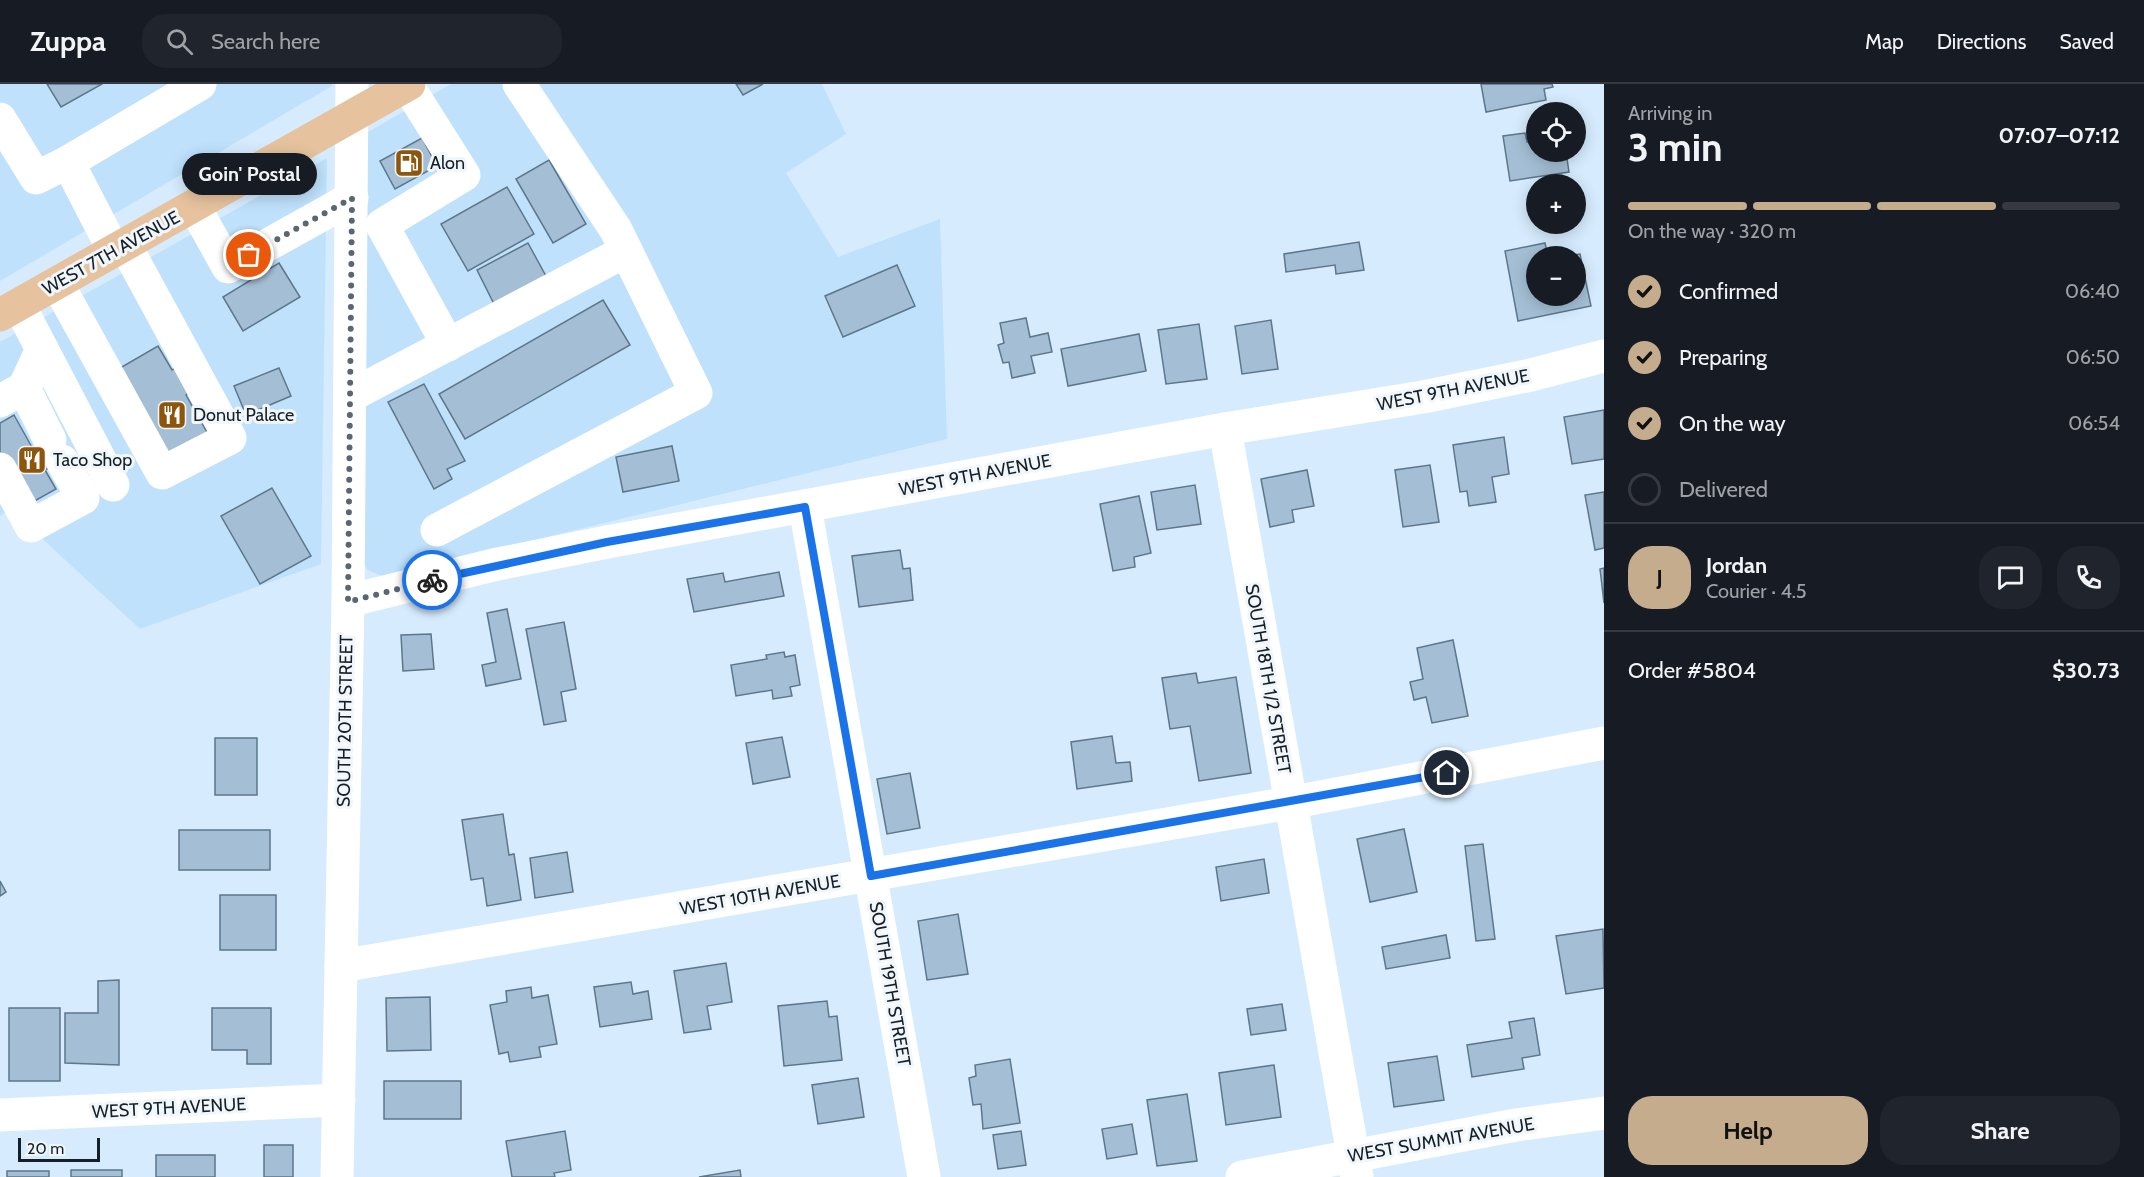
<!DOCTYPE html>
<meta charset="utf-8">
<style>
:root{--surface:#171b24;--page:#20242c;--text:#f1f3f6;--muted:#9ea1a6;--line:#363941;--accent:#c4ac8d}
body{margin:0;font-family:Cabin,sans-serif;background:var(--page);color:var(--text);height:100vh;display:flex;flex-direction:column;font-size:22px;white-space:nowrap}
*{box-sizing:border-box;margin:0}
p{font-size:20px;color:var(--muted)}
.icon{flex:none;width:33px;height:33px;fill:none;stroke:currentColor;stroke-width:2;stroke-linecap:round;stroke-linejoin:round}
.map{position:relative;flex:1;overflow:hidden}
.panel{display:flex;flex-direction:column;background:var(--surface);width:540px}
.panel>*{flex:none}
.controls{position:absolute;left:1526px;top:18px;display:grid;gap:12px}
.controls a{display:grid;place-items:center;width:60px;height:60px;border-radius:50%;background:var(--surface);box-shadow:0 3px 15px #0003;font-size:30px}
.scale{position:absolute;left:18px;bottom:15px;width:82px;box-sizing:border-box;padding-left:6px;border:3px solid #151f27;border-top:0;font-size:16px;line-height:21px;white-space:nowrap;color:#151f27;-webkit-text-stroke:4px #f1f6fb;paint-order:stroke}
.pin{position:absolute;display:grid;place-items:center;width:51px;height:51px;color:#fff;margin:-26px;border:3px solid #fff;border-radius:50%;box-shadow:0 2px 6px #0007}
.courier{position:absolute;display:grid;place-items:center;width:60px;height:60px;margin:-30px;border:4px solid #1a73e8;border-radius:50%;background:#fff;color:#222;box-shadow:0 2px 8px #0007}
.bubble{position:absolute;height:42px;border-radius:21px;background:var(--surface);box-shadow:0 3px 15px #0003;font-size:20px;font-weight:800;line-height:42px;text-align:center}
.summary em{font-style:normal;font-weight:800}
.summary div{display:flex;flex-direction:column-reverse}
.summary{display:flex;align-items:center;justify-content:space-between;height:102px;padding:0 24px}
h1{font-size:39px;font-weight:800;line-height:45px}
.bar{display:grid;grid-template-columns:repeat(4,1fr);gap:9px 6px;align-content:center;height:72px;padding:0 24px}
.bar i{height:8px;border-radius:4px;background:var(--line)}
.bar .current{background:var(--accent)}
.bar p{grid-column:span 4}
.line{display:flex;align-items:center;gap:15px;padding:0 24px;border-top:2px solid var(--line)}
.line div{flex:1}
.round{display:grid;place-items:center;flex:none;width:63px;height:63px;border-radius:24px;background:var(--page)}
ol{padding:0 24px;list-style:none}
li{display:flex;align-items:center;gap:18px;height:66px}
li p{margin-inline-start:auto}
li .icon{padding:6px;border-radius:50%;background:var(--accent);color:#111;stroke-width:4}
li:last-child{color:var(--muted)}
li i{width:33px;height:33px;border:3px solid var(--line);border-radius:50%}
.cta{display:flex;gap:12px;margin-top:auto;padding:12px 24px}
.cta a{flex:1;height:69px;border-radius:24px;background:var(--accent);color:#111;font-size:24px;font-weight:800;line-height:69px;text-align:center}
.cta a+a{background:var(--page);color:var(--text)}
header{display:flex;align-items:center;gap:36px;box-sizing:border-box;height:84px;padding:0 30px;background:var(--surface);border-bottom:2px solid var(--line)}
header strong{font-size:28px}
nav{display:flex;gap:33px;margin-inline-start:auto;font-size:21px}
.search{width:420px;height:54px;background:var(--page);display:flex;align-items:center;gap:15px;box-sizing:border-box;padding:0 21px;border-radius:24px;color:var(--muted);font-size:22px}
main{display:flex;flex:1;min-height:0}
.map>svg:first-child{display:block}
.built{fill:#bfe1fc}
.building{fill:#a4bfd5;stroke:#5d768a;stroke-width:1.5}
.lines{fill:none;stroke-linecap:round;stroke-linejoin:round}
.minor{stroke:#fff;stroke-width:33}
.major{stroke:#e6c39e;stroke-width:33}
.done{stroke:#596772;stroke-width:6;stroke-dasharray:0 10.8}
.route{stroke:#1a73e8;stroke-width:8}
.labels{text-anchor:middle;dominant-baseline:central;stroke-width:6;stroke-linejoin:round;paint-order:stroke}
.poi-label{font-size:18px;fill:#151f27;stroke:#f1f6fb;text-anchor:start}
.street-label{font-size:18px;fill:#151f27;stroke:#f1f6fb}
</style>
<header>
<strong>Zuppa</strong>
<div class="search"><svg class="icon" aria-label="search" viewBox="0 0 24 24"><circle cx="10" cy="10" r="6"/><path d="M15 15l6 6"/></svg>Search here</div>
<nav><a>Map</a><a>Directions</a><a>Saved</a></nav>
</header>
<main>
<div class="map">
<svg width="1604" height="1093" viewBox="0 0 1604 1093">
<rect width="100%" height="100%" fill="#d6ecfe"/>
<g class="built">
<path d="M0 0H332V2L0 197Z"/>
<path d="M451 0H822L846 50 786 89 838 173 940 135 947 355 396 490 382 492 368 486 358 471 363 51Z"/>
<path d="M327 74 321 480 140 545 10 425 0 432V258Z"/>
</g>
<g class="building">
<path d="M47 0H102L61 23Z"/>
<path d="M736 0H763L743 11Z"/>
<path d="M1481 0H1552L1553 3 1544 5 1546 16 1486 28Z"/>
<path d="M1525 49 1527 58 1536 56V68H1566L1569 88 1510 97 1503 52Z"/>
<path d="M422 54 437 82 395 105 380 77Z"/>
<path d="M549 76 586 140 553 159 516 95Z"/>
<path d="M507 103 534 150 468 187 441 140Z"/>
<path d="M1359 158 1364 186 1336 190 1335 181 1286 188 1284 170Z"/>
<path d="M528 159 547 194 495 222 477 186Z"/>
<path d="M1545 159 1548 172H1536V212H1575V172H1565L1580 170 1591 222 1518 237 1505 167Z"/>
<path d="M279 179 300 213 243 247 223 213Z"/>
<path d="M897 181 915 222 843 253 825 212Z"/>
<path d="M603 216 630 261 465 355 439 310Z"/>
<path d="M1026 234 1030 253 1048 249 1052 268 1031 272 1035 289 1012 294 1009 278 1003 279 998 261 1004 259 1000 239Z"/>
<path d="M1271 236 1278 285 1242 290 1235 242Z"/>
<path d="M1199 240 1207 295 1166 300 1158 246Z"/>
<path d="M1139 250 1146 287 1068 302 1061 265Z"/>
<path d="M158 262 172 286 177 283 190 308 186 311 208 350 170 372 120 284Z"/>
<path d="M279 284 291 312 246 331 234 302Z"/>
<path d="M424 300 465 377 447 385 452 395 434 405 388 318Z"/>
<path d="M1604 326V375L1572 380 1564 333Z"/>
<path d="M14 331 33 365 54 354 66 375 45 386 56 405 24 423 0 379V339Z"/>
<path d="M1504 353 1509 390 1492 393 1496 418 1469 422 1467 407 1460 408 1453 361Z"/>
<path d="M672 362 679 397 623 408 616 373Z"/>
<path d="M1430 381 1439 438 1403 443 1395 386Z"/>
<path d="M1307 386 1314 422 1292 426 1294 438 1270 443 1261 395Z"/>
<path d="M1195 401 1201 440 1157 446 1151 408Z"/>
<path d="M272 404 311 472 260 500 221 432Z"/>
<path d="M1604 408V464L1595 466 1585 411Z"/>
<path d="M1139 412 1151 469 1134 473 1135 483 1113 487 1100 420Z"/>
<path d="M900 466 903 485 910 484 913 516 859 523 852 472Z"/>
<path d="M1604 484V519L1600 485Z"/>
<path d="M779 488 784 512 694 528 687 495 723 489 725 498Z"/>
<path d="M507 525 521 595 486 602 482 581 496 578 487 529Z"/>
<path d="M564 538 576 605 561 608 566 637 544 641 526 545Z"/>
<path d="M431 550 434 585 403 587 401 551Z"/>
<path d="M1453 556 1468 632 1432 639 1426 613 1414 616 1410 598 1423 595 1417 564Z"/>
<path d="M784 568 785 573 795 571 800 601 790 603 792 612 773 615 772 606 736 612 731 581 767 575 766 571Z"/>
<path d="M1196 589 1198 599 1236 593 1251 689 1199 697 1190 642 1170 645 1162 594Z"/>
<path d="M1112 652 1116 679 1130 678 1132 697 1077 705 1071 658Z"/>
<path d="M782 653 790 693 753 700 746 659Z"/>
<rect x="215" y="654" width="42" height="57"/>
<path d="M910 689 920 744 887 750 877 695Z"/>
<path d="M503 730 509 771 514 770 521 816 487 822 483 794 471 796 462 736Z"/>
<path d="M1404 745 1417 808 1370 818 1357 755Z"/>
<rect x="179" y="746" width="91" height="40"/>
<path d="M1483 760 1495 855 1476 857 1465 762Z"/>
<path d="M567 768 573 808 535 814 530 774Z"/>
<path d="M1264 775 1269 809 1221 817 1216 783Z"/>
<path d="M0 797 6 808 0 812Z"/>
<rect x="220" y="811" width="56" height="55"/>
<path d="M958 830 968 890 927 896 918 837Z"/>
<path d="M1603 845 1604 904 1566 910 1556 852Z"/>
<path d="M1446 851 1450 874 1386 885 1382 863Z"/>
<path d="M726 879 732 918 707 922 711 945 684 949 674 887Z"/>
<path d="M119 896V981L65 979V929H98V897Z"/>
<path d="M631 898 633 910 648 907 652 935 600 943 594 903Z"/>
<path d="M531 903 532 914 548 911 557 960 539 963 541 973 510 978 508 968 499 970 490 921 507 918 506 907Z"/>
<path d="M430 913 431 966 387 967 386 914Z"/>
<path d="M827 917 829 933 837 932 842 976 784 982 778 922Z"/>
<path d="M1282 920 1286 946 1251 951 1247 925Z"/>
<rect x="9" y="924" width="51" height="73"/>
<path d="M212 924H271V980H247V966H212Z"/>
<path d="M1534 934 1540 971 1522 974 1524 985 1472 993 1467 961 1512 954 1509 938Z"/>
<path d="M1437 972 1444 1016 1394 1023 1388 979Z"/>
<path d="M1010 975 1020 1039 983 1045 981 1020 973 1021 969 994 976 992 975 981Z"/>
<path d="M1274 981 1281 1033 1226 1041 1219 989Z"/>
<path d="M858 994 864 1033 818 1040 812 1001Z"/>
<rect x="384" y="997" width="77" height="38"/>
<path d="M1187 1010 1197 1077 1157 1082 1147 1016Z"/>
<path d="M1132 1040 1137 1070 1107 1075 1102 1045Z"/>
<path d="M565 1047 571 1086 554 1089 555 1093H512L506 1057Z"/>
<path d="M1021 1047 1026 1081 998 1085 993 1051Z"/>
<rect x="264" y="1061" width="29" height="32"/>
<rect x="156" y="1071" width="59" height="22"/>
<rect x="71" y="1086" width="51" height="7"/>
<path d="M740 1086 741 1093H699Z"/>
<rect x="7" y="1087" width="42" height="6"/>
</g>
<g class="lines">
<g class="minor">
<path d="M407 1 464 91 382 141 448 261"/>
<path d="M0 35 36 94 68 78"/>
<path d="M194 122 228 183 352 114"/>
<path d="M114 167 68 78 200 0"/>
<path d="M57 199 162 389 230 354 125 161"/>
<path d="M19 221 113 401"/>
<path d="M42 265 24 304 50 356"/>
<path d="M350 312 626 167"/>
<path d="M0 317 24 304"/>
<path d="M1225 345 1357 1093"/>
<path d="M0 385 31 442 83 414 62 377"/>
<path d="M805 423 924 1093"/>
<path d="M437 446 696 309 616 146 519 0"/>
<path d="M348 517 493 481 607 458 1225 345 1423 313 1531 291 1604 272"/>
<path d="M341 882 1289 719 1604 659"/>
<path d="M0 1031 339 1016"/>
<path d="M337 1093 348 517 352 0"/>
<path d="M1242 1093 1516 1041 1604 1029"/>
</g>
<path class="major" d="M0 231 409 0"/>
</g>
<g class="lines">
<path class="done" d="M249 171 352 114 348 518 432 496"/>
<path class="route" d="M432 496 607 458 805 423 871 792 1447 689"/>
</g>
<defs>
<g id="fuel-square" transform="scale(1.5)"><rect x="-9" y="-9" width="18" height="18" rx="4" fill="#8e560c" stroke="#f1f6fb"/><path d="M-5.5-6h7V0h2V4h1.3V-2.5L3-4.5l.8-.8L6-3V5H2.5V1h-1V6h-7ZM-4.2-4.7v3.2H.2V-4.7Z" fill="#fff"/></g>
<g id="restaurant-square" transform="scale(1.5)"><rect x="-9" y="-9" width="18" height="18" rx="4" fill="#8e560c" stroke="#f1f6fb"/><path d="M-5-6h1v4h1v-4h1v4h1v-4h1v5L-1.5 .5V6h-2V.5L-5-1ZM5-6V6H3V1.5H1.5Q1.5-4 5-6Z" fill="#fff"/></g>
</defs>
<g fill-rule="evenodd">
<use href="#fuel-square" x="409" y="79"/>
<use href="#restaurant-square" x="172" y="331"/>
<use href="#restaurant-square" x="32" y="376"/>
</g>
<g class="labels">
<g class="poi-label">
<text x="430" y="79">Alon</text>
<text x="193" y="331">Donut Palace</text>
<text x="53" y="376">Taco Shop</text>
</g>
<g class="street-label">
<text transform="translate(111 169) rotate(-29)">WEST 7TH AVENUE</text>
<text transform="translate(1453 306) rotate(-11)">WEST 9TH AVENUE</text>
<text transform="translate(975 391) rotate(-11)">WEST 9TH AVENUE</text>
<text transform="translate(1268 595) rotate(80)">SOUTH 18TH 1/2 STREET</text>
<text transform="translate(345 637) rotate(-89)">SOUTH 20TH STREET</text>
<text transform="translate(760 811) rotate(-10)">WEST 10TH AVENUE</text>
<text transform="translate(890 900) rotate(80)">SOUTH 19TH STREET</text>
<text transform="translate(169 1024) rotate(-3)">WEST 9TH AVENUE</text>
<text transform="translate(1441 1056) rotate(-10)">WEST SUMMIT AVENUE</text>
</g>
</g>
</svg>
<div class="controls">
<a><svg class="icon" aria-label="locate" viewBox="0 0 24 24"><circle cx="12" cy="12" r="6"/><path d="M12 2v4M12 18v4M2 12h4M18 12h4"/></svg></a>
<a>+</a>
<a>−</a>
</div>
<div class="scale">20 m</div>
<div class="pin" style="left:249px;top:171px;background:#ea580c"><svg class="icon" aria-label="bag" viewBox="0 0 24 24"><path d="M5 8h14l-1 12H6zM9 8a3 3 0 0 1 6 0"/></svg></div>
<div class="pin" style="left:1447px;top:689px;background:#1f2937"><svg class="icon" aria-label="home" viewBox="0 0 24 24"><path d="M3 11l9-7 9 7M6 9v11h12V9"/></svg></div>
<div class="courier" style="left:432px;top:496px"><svg class="icon" aria-label="bike" viewBox="0 0 24 24"><circle cx="6" cy="16" r="4"/><circle cx="18" cy="16" r="4"/><path d="M6 16l4-8h5l3 8M10 8l3 8H6M13 5h3"/></svg></div>
<div class="bubble" style="left:182px;top:69px;width:135px">Goin' Postal</div>
</div>
<section class="panel">
<div class="summary"><div><h1>3 min</h1><p>Arriving in</p></div><em>07:07–07:12</em></div>
<div class="bar"><i class="current"></i><i class="current"></i><i class="current"></i><i></i><p>On the way · 320 m</p></div>
<ol>
<li><svg class="icon" aria-label="check" viewBox="0 0 24 24"><path d="M5 12l5 5 9-10"/></svg>Confirmed<p>06:40</p></li>
<li><svg class="icon" aria-label="check" viewBox="0 0 24 24"><path d="M5 12l5 5 9-10"/></svg>Preparing<p>06:50</p></li>
<li><svg class="icon" aria-label="check" viewBox="0 0 24 24"><path d="M5 12l5 5 9-10"/></svg>On the way<p>06:54</p></li>
<li><i></i>Delivered</li>
</ol>
<div class="line" style="height:108px"><b class="round" style="background:var(--accent);color:#111">J</b><div><b>Jordan</b><p>Courier · 4.5</p></div><a class="round"><svg class="icon" aria-label="chat" viewBox="0 0 24 24"><path d="M4 5h16v11H9l-5 4z"/></svg></a><a class="round"><svg class="icon" aria-label="phone" viewBox="0 0 24 24"><path d="M5 4h4l2 5-3 2q2 4 5 5l2-3 5 2v4C11 20 4 13 5 4z"/></svg></a></div>
<div class="line" style="height:78px"><div>Order #5804</div><b>$30.73</b></div>
<div class="cta"><a>Help</a><a>Share</a></div>
</section>
</main>
